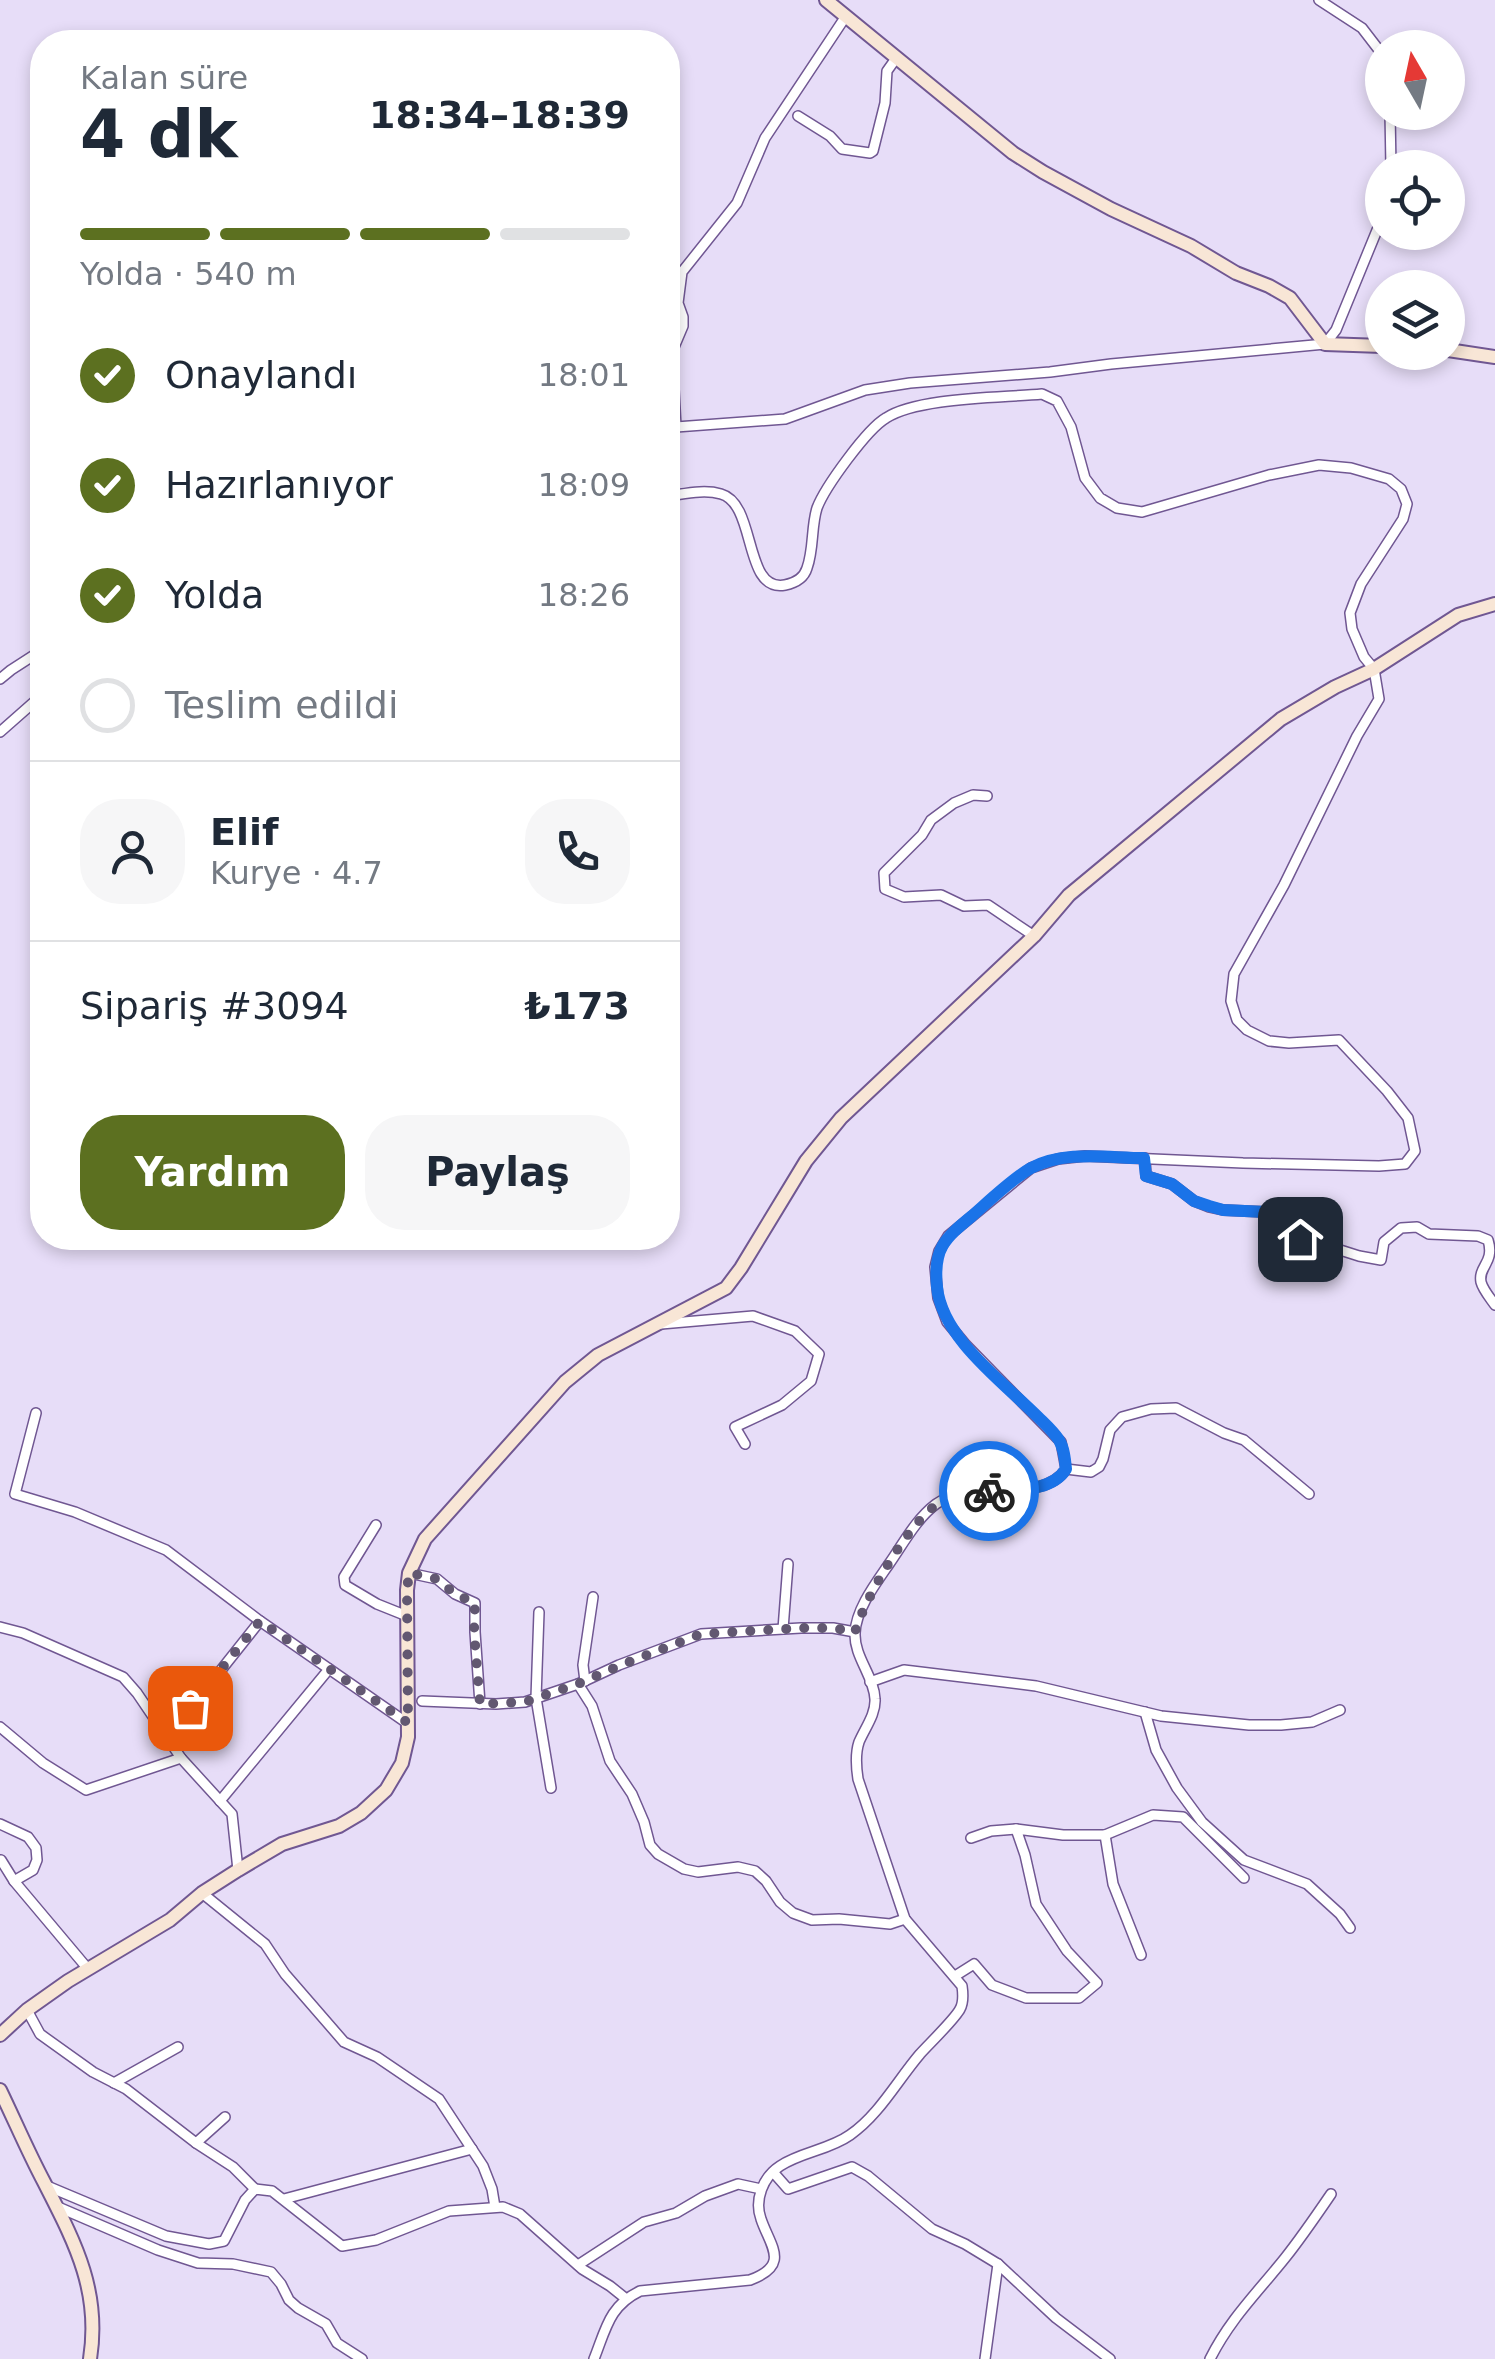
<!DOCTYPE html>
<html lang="tr">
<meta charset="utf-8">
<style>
:root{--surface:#fff;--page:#f6f6f7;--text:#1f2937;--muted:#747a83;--line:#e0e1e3;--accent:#5c7020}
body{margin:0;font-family:"DejaVu Sans",sans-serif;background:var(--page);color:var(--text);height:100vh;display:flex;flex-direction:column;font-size:38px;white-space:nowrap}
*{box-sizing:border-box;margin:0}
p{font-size:32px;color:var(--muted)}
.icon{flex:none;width:55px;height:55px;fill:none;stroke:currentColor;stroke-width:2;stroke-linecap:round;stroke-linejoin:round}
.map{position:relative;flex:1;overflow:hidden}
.sheet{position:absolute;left:30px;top:30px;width:650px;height:1220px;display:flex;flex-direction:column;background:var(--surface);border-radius:40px;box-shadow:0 5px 15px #0003}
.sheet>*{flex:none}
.needle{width:65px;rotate:351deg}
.controls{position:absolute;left:1365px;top:30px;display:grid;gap:20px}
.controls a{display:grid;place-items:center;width:100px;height:100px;border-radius:50%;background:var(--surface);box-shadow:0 5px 15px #0003;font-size:50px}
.pin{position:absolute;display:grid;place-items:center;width:85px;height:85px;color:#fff;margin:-42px;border-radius:20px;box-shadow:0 5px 15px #0006}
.courier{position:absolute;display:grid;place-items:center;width:100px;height:100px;margin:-50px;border:8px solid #1a73e8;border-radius:50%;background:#fff;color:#222;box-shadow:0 2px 12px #0007}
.head em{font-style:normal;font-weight:800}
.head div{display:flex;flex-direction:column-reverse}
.head{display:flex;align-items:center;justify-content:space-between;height:170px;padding:0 50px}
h1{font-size:65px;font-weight:800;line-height:75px}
.bar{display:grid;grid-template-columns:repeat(4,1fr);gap:15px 10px;align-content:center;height:120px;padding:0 50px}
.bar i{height:12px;border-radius:8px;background:var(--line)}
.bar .current{background:var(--accent)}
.bar p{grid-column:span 4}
.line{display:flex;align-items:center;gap:25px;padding:0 50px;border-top:2px solid var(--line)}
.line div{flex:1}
.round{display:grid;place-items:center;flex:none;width:105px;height:105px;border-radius:40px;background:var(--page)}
ol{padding:0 50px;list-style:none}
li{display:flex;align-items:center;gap:30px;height:110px}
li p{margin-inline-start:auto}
li .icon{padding:10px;border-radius:50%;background:var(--accent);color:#fff;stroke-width:4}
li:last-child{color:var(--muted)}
li i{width:55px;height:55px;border:5px solid var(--line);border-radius:50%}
.primary-button{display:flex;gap:20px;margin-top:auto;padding:20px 50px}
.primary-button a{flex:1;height:115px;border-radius:40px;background:var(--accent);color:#fff;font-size:40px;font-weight:800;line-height:115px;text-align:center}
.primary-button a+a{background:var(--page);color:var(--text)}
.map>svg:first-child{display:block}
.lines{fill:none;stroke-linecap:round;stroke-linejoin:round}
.street-casing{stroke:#705792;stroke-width:12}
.secondary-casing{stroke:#705792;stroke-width:16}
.street{stroke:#fff;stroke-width:9}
.secondary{stroke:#f8e6d6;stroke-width:12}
.done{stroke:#625871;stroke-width:10;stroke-dasharray:0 18}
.route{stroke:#1a73e8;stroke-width:12}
</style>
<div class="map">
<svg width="1495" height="2359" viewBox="0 0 1495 2359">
<rect width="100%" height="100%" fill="#e7ddf8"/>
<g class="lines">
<g class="street-casing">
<g id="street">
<path d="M1319 0 1362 28 1382 54"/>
<path d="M1390 112 1391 168"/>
<path d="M798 116 830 136 842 149 870 153 873 151 885 103 887 71 897 57"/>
<path d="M41 217H42"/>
<path d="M676 427 672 352 683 326V317L678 303 682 272 737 203 765 138 846 16"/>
<path d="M668 430 676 427 785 419 865 390 910 383 1050 372 1111 364 1325 344 1336 330 1382 218"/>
<path d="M0 679 11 670 42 650"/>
<path d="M0 732 42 695"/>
<path d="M987 796 973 795 954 803 931 820 922 835 884 873 885 889 904 897 941 895 964 906 988 905 1034 936"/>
<path d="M1145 1158 1146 1176 1172 1184 1194 1201 1209 1207 1223 1210 1266 1212 1283 1221 1300 1239 1322 1250 1337 1249 1359 1256 1381 1260 1384 1242 1401 1228 1417 1227 1429 1234 1478 1236 1488 1240C1495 1263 1478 1266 1481 1282 1483 1290 1491 1299 1495 1305"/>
<path d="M661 1324 753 1316 795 1331 819 1354 811 1381 782 1405 735 1427 745 1444"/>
<path d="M36 1413 15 1494 75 1512 166 1550 260 1621 407 1723"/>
<path d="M1066 1469 1091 1472 1099 1467 1103 1459 1110 1430 1122 1417 1151 1409 1176 1408 1224 1433 1244 1440 1309 1494"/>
<path d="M376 1525 344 1577 345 1585 377 1604 407 1616"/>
<path d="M409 1573 437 1579 455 1594 475 1603V1632L480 1704"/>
<path d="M539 1612 536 1698 551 1788"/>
<path d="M0 1627 23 1633 123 1677 137 1693 181 1758 232 1814 238 1870"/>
<path d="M783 1629 788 1564"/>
<path d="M585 1681 583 1665 593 1597"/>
<path d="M870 1682 904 1670 1036 1686 1161 1716 1249 1725H1281L1312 1722 1340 1710"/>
<path d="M578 1684 592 1706 610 1761 632 1794 644 1822 650 1845 658 1854 684 1869 698 1872 738 1867 755 1871 766 1881 780 1902 793 1913 812 1920 839 1919 890 1924 905 1919"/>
<path d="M422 1701 496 1704 525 1702 578 1684 619 1665 701 1634 801 1628H833L855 1632"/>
<path d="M1145 1712 1156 1750 1177 1788 1202 1822 1244 1860 1307 1884 1340 1914 1350 1928"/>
<path d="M0 1727 43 1763 86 1790 181 1758"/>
<path d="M167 1738 260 1621"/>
<path d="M220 1801 329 1669"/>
<path d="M0 1824 28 1837 36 1848 37 1860 33 1870 14 1881 88 1969"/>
<path d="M1105 1835 1153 1815 1183 1817 1244 1878"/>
<path d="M971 1838 991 1831 1016 1829"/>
<path d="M1 1860 14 1881"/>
<path d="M202 1893 265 1944 285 1974 344 2042 377 2057 439 2099 483 2166 492 2189 495 2207"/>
<path d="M955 1976 974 1964 992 1985 1026 1998H1079L1097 1983 1067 1951 1036 1904 1025 1855 1016 1829 1063 1835H1105L1113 1884 1141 1955"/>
<path d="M27 2010 40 2034 93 2072 126 2089 196 2143 233 2167 255 2189"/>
<path d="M114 2083 178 2047"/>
<path d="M196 2143 225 2117"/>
<path d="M773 2172 788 2189 852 2167 868 2176 932 2229 965 2244 998 2264 1056 2318 1110 2359"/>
<path d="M47 2186 166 2236 209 2244 224 2241 245 2200 255 2189 272 2191 342 2246 376 2240 449 2211 503 2207 520 2214 582 2269 610 2286 625 2298"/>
<path d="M284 2199 472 2149"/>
<path d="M58 2207 158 2250 198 2263 233 2264 271 2272 281 2284 289 2300 298 2308 326 2324 337 2343 362 2359"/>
<path d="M578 2265 644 2222 676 2213 705 2196 738 2184 761 2189"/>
<path d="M594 2359C606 2329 609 2306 640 2291L750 2280C791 2265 770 2246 761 2219 754 2200 763 2177 780 2166 801 2152 829 2150 850 2135 879 2115 897 2081 920 2054 929 2044 955 2019 960 2009 964 2002 963 1993 962 1986L905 1919 858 1779C856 1766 855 1754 859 1742 865 1728 876 1714 875 1699 874 1676 854 1657 855 1633 856 1609 876 1583 889 1564 903 1544 916 1519 936 1504 970 1479 1043 1505 1066 1469L1061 1442 966 1345 947 1322 938 1298 935 1267 939 1251 948 1236 1031 1168 1058 1159 1085 1156 1243 1163 1379 1166 1405 1164 1415 1151 1408 1118 1387 1091 1339 1040 1289 1043 1269 1041 1247 1030 1237 1020 1231 1001 1234 974 1284 885 1357 736 1379 699 1374 669 1364 657 1352 629 1350 613 1361 584 1403 519 1407 504 1401 489 1389 479 1351 468 1319 465 1269 475 1142 512 1117 508 1100 498 1085 478 1071 427 1057 401 1042 394C1002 398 918 397 886 418 867 429 825 487 817 508 811 527 814 549 807 568 804 578 795 583 785 585 743 593 757 504 721 494 704 489 684 494 668 496"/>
<path d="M985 2359 998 2264"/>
<path d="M1210 2359C1230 2319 1257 2293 1285 2258 1301 2238 1316 2216 1331 2194"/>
</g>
</g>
<g class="secondary-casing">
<g id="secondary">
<path d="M826 0 1013 153 1043 172 1111 209 1191 246 1236 273 1269 286 1290 298 1325 344 1382 346"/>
<path d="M1448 350 1495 357"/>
<path d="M0 2035 27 2010 68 1981 170 1920 202 1893 238 1870 282 1844 339 1826 361 1813 386 1790 402 1763 408 1737 407 1590 409 1573 425 1539 565 1382 598 1355 726 1288 741 1268 806 1161 841 1118 1034 936 1069 895 1281 719 1335 687 1374 669 1458 615 1495 604"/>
<path d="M0 2090C15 2121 28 2152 44 2182 74 2241 101 2290 90 2359"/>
</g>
</g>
<use href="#street" class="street"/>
<use href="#secondary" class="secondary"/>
</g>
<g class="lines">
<path class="done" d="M190 1708 260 1621 408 1723 407 1590 409 1573 437 1579 455 1594 475 1603 474 1632 480 1704 525 1702 578 1684 619 1666 701 1634 801 1628H833L855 1632C865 1598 911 1518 942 1501 955 1493 974 1492 989 1491"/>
<path class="route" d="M989 1491C1014 1489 1051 1493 1066 1469 1065 1459 1064 1448 1059 1440 1053 1431 1045 1424 1038 1417 1003 1382 942 1338 937 1287 933 1249 944 1239 972 1216 988 1202 1013 1178 1031 1168 1065 1150 1108 1158 1144 1158L1146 1176 1172 1184 1194 1201 1209 1206 1223 1210 1266 1212 1283 1220 1300 1239"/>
</g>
</svg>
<div class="controls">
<a><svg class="needle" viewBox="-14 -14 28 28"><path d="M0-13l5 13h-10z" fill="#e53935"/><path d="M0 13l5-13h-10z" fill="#747a83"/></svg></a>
<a><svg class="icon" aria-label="locate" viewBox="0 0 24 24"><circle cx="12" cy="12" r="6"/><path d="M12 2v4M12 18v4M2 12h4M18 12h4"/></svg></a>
<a><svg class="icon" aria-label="layers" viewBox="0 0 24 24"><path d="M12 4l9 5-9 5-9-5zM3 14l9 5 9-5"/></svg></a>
</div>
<div class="pin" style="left:190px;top:1708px;background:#ea580c"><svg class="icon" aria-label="bag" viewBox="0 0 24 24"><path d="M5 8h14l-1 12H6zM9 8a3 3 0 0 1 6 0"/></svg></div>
<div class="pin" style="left:1300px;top:1239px;background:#1f2937"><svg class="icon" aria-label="home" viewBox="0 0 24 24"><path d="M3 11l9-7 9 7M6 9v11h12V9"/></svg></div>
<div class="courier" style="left:989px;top:1491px"><svg class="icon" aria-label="bike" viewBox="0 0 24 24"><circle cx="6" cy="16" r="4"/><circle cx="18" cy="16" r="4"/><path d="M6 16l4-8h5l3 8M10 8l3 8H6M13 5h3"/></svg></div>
<section class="sheet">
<div class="head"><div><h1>4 dk</h1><p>Kalan süre</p></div><em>18:34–18:39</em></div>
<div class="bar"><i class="current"></i><i class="current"></i><i class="current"></i><i></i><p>Yolda · 540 m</p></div>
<ol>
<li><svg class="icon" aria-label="check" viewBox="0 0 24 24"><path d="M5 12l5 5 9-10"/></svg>Onaylandı<p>18:01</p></li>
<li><svg class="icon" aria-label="check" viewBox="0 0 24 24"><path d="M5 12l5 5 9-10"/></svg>Hazırlanıyor<p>18:09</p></li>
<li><svg class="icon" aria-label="check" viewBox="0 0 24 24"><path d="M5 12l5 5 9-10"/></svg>Yolda<p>18:26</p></li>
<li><i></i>Teslim edildi</li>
</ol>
<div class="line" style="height:180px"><a class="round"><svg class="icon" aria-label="person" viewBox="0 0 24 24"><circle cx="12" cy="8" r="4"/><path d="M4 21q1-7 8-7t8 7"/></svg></a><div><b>Elif</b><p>Kurye · 4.7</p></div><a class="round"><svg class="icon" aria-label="phone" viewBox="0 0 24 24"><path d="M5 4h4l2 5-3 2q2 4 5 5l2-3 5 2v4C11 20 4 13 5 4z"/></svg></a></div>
<div class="line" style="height:130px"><div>Sipariş #3094</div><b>₺173</b></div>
<div class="primary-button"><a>Yardım</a><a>Paylaş</a></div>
</section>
</div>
